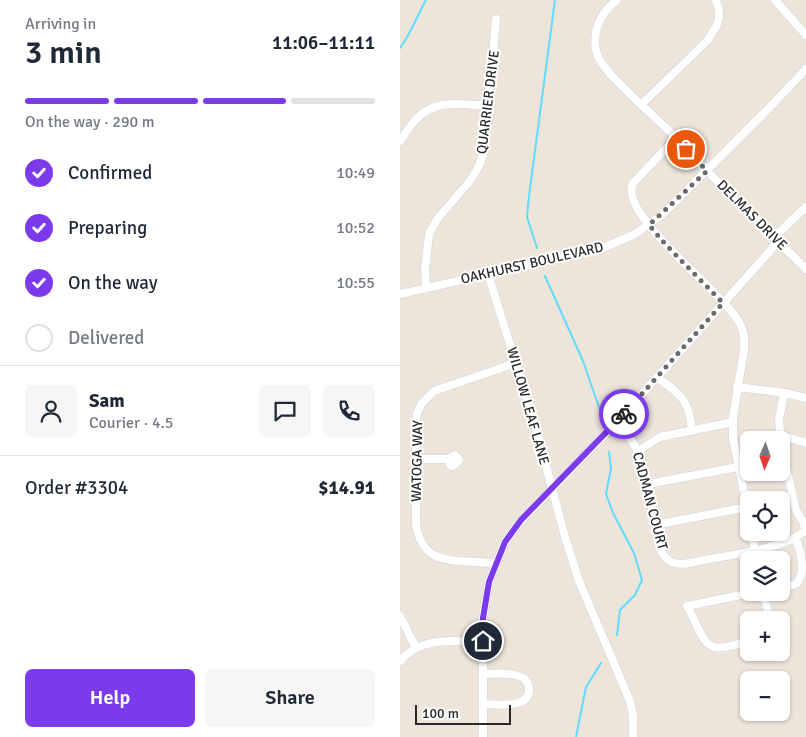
<!DOCTYPE html>
<meta charset="utf-8">
<style>
:root{--surface:#fff;--page:#f6f6f7;--text:#1f2937;--muted:#747a83;--line:#e0e1e3;--accent:#7c3aed}
body{margin:0;font-family:Signika,sans-serif;background:var(--page);color:var(--text);height:100vh;display:flex;flex-direction:column;font-size:19px;white-space:nowrap}
*{box-sizing:border-box;margin:0}
p{font-size:16px;color:var(--muted)}
.icon{flex:none;width:28px;height:28px;fill:none;stroke:currentColor;stroke-width:2;stroke-linecap:round;stroke-linejoin:round}
.map{position:relative;flex:1;overflow:hidden}
.panel{display:flex;flex-direction:column;background:var(--surface);width:400px}
.panel>*{flex:none}
.needle{width:32px;rotate:182deg}
.buttons{position:absolute;left:340px;top:431px;display:grid;gap:10px}
.buttons a{display:grid;place-items:center;width:50px;height:50px;border-radius:8px;background:var(--surface);box-shadow:0 1px 4px #0004;font-size:25px}
.scale{position:absolute;left:15px;bottom:12px;width:96px;box-sizing:border-box;padding-left:5px;border:2px solid #292929;border-top:0;font-size:14px;line-height:18px;white-space:nowrap;color:#292929;-webkit-text-stroke:4px #fff;paint-order:stroke}
.pin{position:absolute;display:grid;place-items:center;width:42px;height:42px;color:#fff;margin:-21px;border:2px solid #fff;border-radius:50%;box-shadow:0 1px 5px #0007}
.courier{position:absolute;display:grid;place-items:center;width:50px;height:50px;margin:-25px;border:4px solid #7c3aed;border-radius:50%;background:#fff;color:#222;box-shadow:0 1px 6px #0007}
.overview em{font-style:normal;font-weight:600}
.overview div{display:flex;flex-direction:column-reverse}
.overview{display:flex;align-items:center;justify-content:space-between;height:85px;padding:0 25px}
h1{font-size:32px;font-weight:600;line-height:38px}
.bar{display:grid;grid-template-columns:repeat(4,1fr);gap:8px 5px;align-content:center;height:60px;padding:0 25px}
.bar i{height:6px;border-radius:4px;background:var(--line)}
.bar .selected{background:var(--accent)}
.bar p{grid-column:span 4}
.line{display:flex;align-items:center;gap:12px;padding:0 25px;border-top:1px solid var(--line)}
.line div{flex:1}
.round{display:grid;place-items:center;flex:none;width:52px;height:52px;border-radius:8px;background:var(--page)}
ol{padding:0 25px;list-style:none}
li{display:flex;align-items:center;gap:15px;height:55px}
li p{margin-inline-start:auto}
li .icon{padding:5px;border-radius:50%;background:var(--accent);color:#fff;stroke-width:4}
li:last-child{color:var(--muted)}
li i{width:28px;height:28px;border:2px solid var(--line);border-radius:50%}
.button{display:flex;gap:10px;margin-top:auto;padding:10px 25px}
.button a{flex:1;height:58px;border-radius:8px;background:var(--accent);color:#fff;font-size:20px;font-weight:600;line-height:58px;text-align:center}
.button a+a{background:var(--page);color:var(--text)}
main{display:flex;flex:1;min-height:0}
.map>svg:first-child{display:block}
.lines{fill:none;stroke-linecap:round;stroke-linejoin:round}
.stream{stroke:#61dcfb;stroke-width:2}
.minor-casing{stroke:#cfd4e4;stroke-width:9}
.minor{stroke:#fff;stroke-width:8}
.done{stroke:#6e6a67;stroke-width:5;stroke-dasharray:0 9}
.route{stroke:#7c3aed;stroke-width:6}
.labels{text-anchor:middle;dominant-baseline:central;stroke-width:4;stroke-linejoin:round;paint-order:stroke}
.street-label{font-size:14px;fill:#292929;stroke:#fff}
</style>
<main>
<section class="panel">
<div class="overview"><div><h1>3 min</h1><p>Arriving in</p></div><em>11:06–11:11</em></div>
<div class="bar"><i class="selected"></i><i class="selected"></i><i class="selected"></i><i></i><p>On the way · 290 m</p></div>
<ol>
<li><svg class="icon" aria-label="check" viewBox="0 0 24 24"><path d="M5 12l5 5 9-10"/></svg>Confirmed<p>10:49</p></li>
<li><svg class="icon" aria-label="check" viewBox="0 0 24 24"><path d="M5 12l5 5 9-10"/></svg>Preparing<p>10:52</p></li>
<li><svg class="icon" aria-label="check" viewBox="0 0 24 24"><path d="M5 12l5 5 9-10"/></svg>On the way<p>10:55</p></li>
<li><i></i>Delivered</li>
</ol>
<div class="line" style="height:90px"><a class="round"><svg class="icon" aria-label="person" viewBox="0 0 24 24"><circle cx="12" cy="8" r="4"/><path d="M4 21q1-7 8-7t8 7"/></svg></a><div><b>Sam</b><p>Courier · 4.5</p></div><a class="round"><svg class="icon" aria-label="chat" viewBox="0 0 24 24"><path d="M4 5h16v11H9l-5 4z"/></svg></a><a class="round"><svg class="icon" aria-label="phone" viewBox="0 0 24 24"><path d="M5 4h4l2 5-3 2q2 4 5 5l2-3 5 2v4C11 20 4 13 5 4z"/></svg></a></div>
<div class="line" style="height:65px"><div>Order #3304</div><b>$14.91</b></div>
<div class="button"><a>Help</a><a>Share</a></div>
</section>
<div class="map">
<svg width="406" height="737" viewBox="0 0 406 737">
<rect width="100%" height="100%" fill="#ede4da"/>
<g class="lines">
<g class="stream">
<path d="M0 48C11 33 17 16 26 0"/>
<path d="M137 248 127 217 129 196 155 0"/>
<path d="M145 276 183 361 202 416"/>
<path d="M209 452 211 468 206 494 213 513 234 553 242 580 235 595 220 610 217 635"/>
<path d="M176 737 186 687 201 663"/>
</g>
<g class="minor-casing">
<g id="minor">
<path d="M217 0C200 13 191 33 197 54 203 73 250 112 266 128 280 142 292 156 306 170 339 203 373 236 406 269"/>
<path d="M375 0 406 35"/>
<path d="M242 104 308 40 317 25 319 18V10L316 0"/>
<path d="M276 138 233 183C217 215 326 294 340 324 344 332 345 341 344 350L333 418V438L349 517"/>
<path d="M0 141C7 131 13 120 23 113 41 99 69 105 89 106"/>
<path d="M374 237 406 207"/>
<path d="M88 274 136 428 165 537 179 581 230 701 233 716V737"/>
<path d="M26 287 25 270 29 234 38 218 70 181 78 168 83 155 89 106 96 19"/>
<path d="M0 294 203 248 235 234 262 215 372 105 406 69"/>
<path d="M257 377C281 395 289 399 292 431"/>
<path d="M337 387 386 393 406 398"/>
<path d="M216 423C246 448 249 490 255 526 257 536 258 550 266 558 274 566 285 564 295 562 325 555 385 550 406 530"/>
<path d="M380 435 406 443"/>
<path d="M381 440 379 420 384 393"/>
<path d="M381 445 396 510 403 522 406 531"/>
<path d="M238 451 260 437 333 422"/>
<path d="M16 459H48L50 465 53 466 59 461 58 458 55 455 48 459"/>
<path d="M248 484 338 467"/>
<path d="M255 525 347 507"/>
<path d="M352 532 356 560"/>
<path d="M95 564C60 557 23 571 16 524V420L17 413 22 403 34 391 116 363"/>
<path d="M381 587C386 586 393 586 397 583 406 574 401 550 395 538"/>
<path d="M363 592 370 620"/>
<path d="M0 616 16 648"/>
<path d="M349 640C301 659 307 641 287 606L356 592"/>
<path d="M381 647 384 652"/>
<path d="M0 661C22 636 53 641 83 641"/>
<path d="M83 704C96 704 131 710 129 688 128 682 125 678 119 676 109 672 95 674 84 674"/>
<path d="M83 737V618L89 582 105 542 121 521 216 423 378 242"/>
</g>
</g>
<use href="#minor" class="minor"/>
</g>
<g class="lines">
<path class="done" d="M224 414 323 303 266 245 249 225 307 171 286 149"/>
<path class="route" d="M83 641V618L89 582 105 542 121 520 224 414"/>
</g>
<g class="labels">
<g class="street-label">
<text transform="translate(88 102) rotate(-83)">QUARRIER DRIVE</text>
<text transform="translate(352 215) rotate(45)">DELMAS DRIVE</text>
<text transform="translate(132 263) rotate(-13)">OAKHURST BOULEVARD</text>
<text transform="translate(128 406) rotate(74)">WILLOW LEAF LANE</text>
<text transform="translate(17 461) rotate(-89)">WATOGA WAY</text>
<text transform="translate(250 501) rotate(75)">CADMAN COURT</text>
</g>
</g>
</svg>
<div class="buttons">
<a><svg class="needle" viewBox="-14 -14 28 28"><path d="M0-13l5 13h-10z" fill="#e53935"/><path d="M0 13l5-13h-10z" fill="#747a83"/></svg></a>
<a><svg class="icon" aria-label="locate" viewBox="0 0 24 24"><circle cx="12" cy="12" r="6"/><path d="M12 2v4M12 18v4M2 12h4M18 12h4"/></svg></a>
<a><svg class="icon" aria-label="layers" viewBox="0 0 24 24"><path d="M12 4l9 5-9 5-9-5zM3 14l9 5 9-5"/></svg></a>
<a>+</a>
<a>−</a>
</div>
<div class="scale">100 m</div>
<div class="pin" style="left:286px;top:149px;background:#ea580c"><svg class="icon" aria-label="bag" viewBox="0 0 24 24"><path d="M5 8h14l-1 12H6zM9 8a3 3 0 0 1 6 0"/></svg></div>
<div class="pin" style="left:83px;top:641px;background:#1f2937"><svg class="icon" aria-label="home" viewBox="0 0 24 24"><path d="M3 11l9-7 9 7M6 9v11h12V9"/></svg></div>
<div class="courier" style="left:224px;top:414px"><svg class="icon" aria-label="bike" viewBox="0 0 24 24"><circle cx="6" cy="16" r="4"/><circle cx="18" cy="16" r="4"/><path d="M6 16l4-8h5l3 8M10 8l3 8H6M13 5h3"/></svg></div>
</div>
</main>
